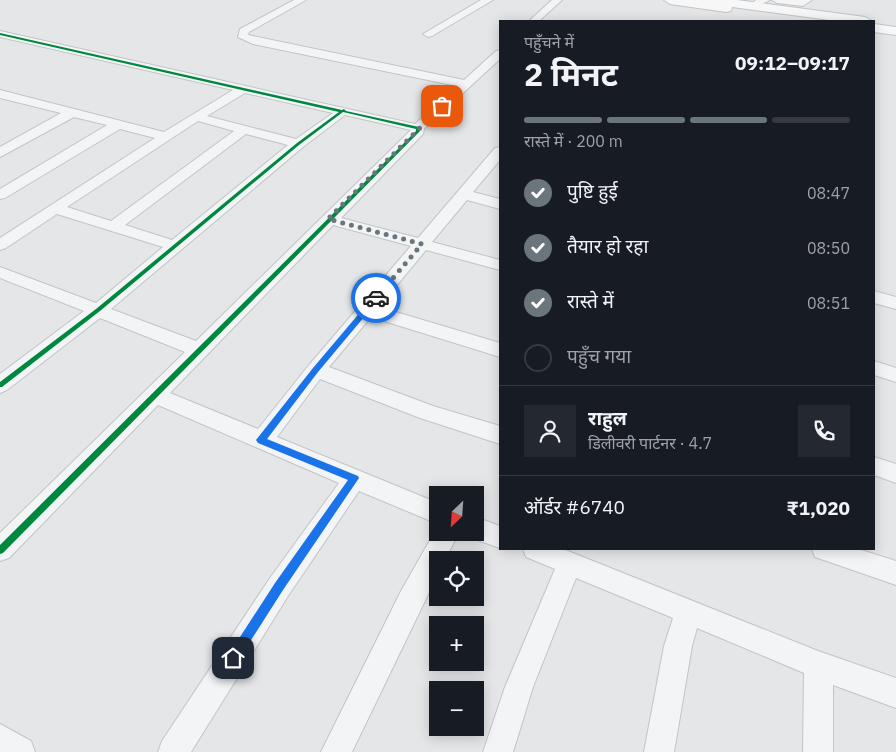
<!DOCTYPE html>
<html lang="hi">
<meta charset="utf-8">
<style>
:root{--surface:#171b24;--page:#242831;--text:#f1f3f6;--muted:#9ea1a6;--line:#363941;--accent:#6b757c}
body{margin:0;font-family:"IBM Plex Sans","Noto Sans Devanagari",sans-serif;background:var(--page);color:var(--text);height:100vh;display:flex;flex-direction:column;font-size:19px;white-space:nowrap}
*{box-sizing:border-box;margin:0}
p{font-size:16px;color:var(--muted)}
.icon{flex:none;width:28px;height:28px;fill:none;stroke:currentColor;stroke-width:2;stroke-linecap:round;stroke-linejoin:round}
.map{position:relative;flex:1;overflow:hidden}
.panel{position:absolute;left:499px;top:20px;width:376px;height:530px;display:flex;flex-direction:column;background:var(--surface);border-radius:0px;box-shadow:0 2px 12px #0003}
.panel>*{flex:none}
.needle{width:32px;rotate:205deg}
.fabs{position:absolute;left:429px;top:486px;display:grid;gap:10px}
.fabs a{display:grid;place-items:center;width:55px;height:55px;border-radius:0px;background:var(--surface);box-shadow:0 2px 12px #0003;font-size:25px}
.pin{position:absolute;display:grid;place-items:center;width:42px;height:42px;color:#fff;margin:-21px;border-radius:10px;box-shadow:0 2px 8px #0006}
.courier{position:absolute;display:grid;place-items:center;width:50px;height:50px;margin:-25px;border:4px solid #1a73e8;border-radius:50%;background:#fff;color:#222;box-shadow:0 1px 6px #0007}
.head em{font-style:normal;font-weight:700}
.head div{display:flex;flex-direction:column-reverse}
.head{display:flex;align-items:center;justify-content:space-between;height:85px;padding:0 25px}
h1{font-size:32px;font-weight:700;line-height:38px}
.bar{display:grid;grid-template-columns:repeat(4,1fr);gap:8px 5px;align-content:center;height:60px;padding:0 25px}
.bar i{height:6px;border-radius:4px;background:var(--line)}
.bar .current{background:var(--accent)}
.bar p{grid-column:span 4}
.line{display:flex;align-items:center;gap:12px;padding:0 25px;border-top:1px solid var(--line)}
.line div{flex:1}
.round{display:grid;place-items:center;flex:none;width:52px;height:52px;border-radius:0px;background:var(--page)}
ol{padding:0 25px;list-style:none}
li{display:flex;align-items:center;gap:15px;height:55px}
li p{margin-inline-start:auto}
li .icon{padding:5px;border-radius:50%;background:var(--accent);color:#fff;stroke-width:4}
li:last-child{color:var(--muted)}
li i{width:28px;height:28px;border:2px solid var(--line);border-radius:50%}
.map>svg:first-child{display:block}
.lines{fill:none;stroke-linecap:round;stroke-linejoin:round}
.street-casing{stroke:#c2c4c6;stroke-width:2}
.secondary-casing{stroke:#c2c4c6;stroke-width:2}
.street{fill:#f3f4f6;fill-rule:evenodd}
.secondary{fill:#f7f7f7;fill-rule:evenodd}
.cycleway-casing{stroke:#f2f5f8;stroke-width:3}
.cycleway{fill:#00873e;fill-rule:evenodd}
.route{fill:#1a73e8}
.done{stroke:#6b757c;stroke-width:5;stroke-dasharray:0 9}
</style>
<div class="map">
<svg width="896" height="752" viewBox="0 0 896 752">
<rect width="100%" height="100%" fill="#e4e6e8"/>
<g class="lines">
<g class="street-casing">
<g id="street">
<path d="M294 0H306L249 32 248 35 464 80 496 51 500 50V59L424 129 423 134 341 218 418 238 495 148 500 147V160L473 192 500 199V209L467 200 432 242 500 260V270L426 250 379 307 500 343V357L371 317 329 367 433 406 500 426V444L420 418 320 379 277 437 438 503V524L359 491 288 596 191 752H158L162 741 270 578 339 483 158 405 9 558 0 561V533L185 352 100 318 7 390 0 393V374L84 311 0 278V267L96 303 163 247 57 214 6 248 0 250V238L155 138 120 129 5 198 0 199V189L107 125 74 117 0 157V147L61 113 0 98V90L164 132 233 90 0 37V31L415 124 457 86 253 44 238 37 240 29ZM245 93 333 113 296 139 207 116ZM345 115 411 130 196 341 111 309 303 147ZM198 121 234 131 111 221 67 207ZM246 134 288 145 172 240 125 225ZM333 225 411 246 309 365 258 429 170 393Z"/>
<path d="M481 0H493L432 36 428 37 423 34Z"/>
<path d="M552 0H562L539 21H529Z"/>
<path d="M756 0H770L757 6 752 3Z"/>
<path d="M772 0H812L803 6 777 3Z"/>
<path d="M874 291 896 297V309L874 303Z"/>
<path d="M874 361 896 368V382L874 375Z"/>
<path d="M874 457 896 464V483L874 475Z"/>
<path d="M475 517 500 526V548L466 536 465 532H475Z"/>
<path d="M438 526V532H459L445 560H438V574L352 752H321L401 591Z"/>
<path d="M523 549H563L818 651 896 678V708L833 685V752H803L804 673 697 628 692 646 674 752H644L664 646 673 618 576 578 533 687 513 752H483L505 687 555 569 526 557Z"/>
<path d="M812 549H858L896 561V585L815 557Z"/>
<path d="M0 724 31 741 35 752H0Z"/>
</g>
</g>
<g class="secondary-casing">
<g id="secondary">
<path d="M664 0H737L865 17 872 21H837L732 7 731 11 726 12 670 4Z"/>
<path d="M874 24 896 27V35L874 32Z"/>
</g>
</g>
<use href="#street" class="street"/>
<use href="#secondary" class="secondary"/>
<g class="cycleway-casing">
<path id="cycleway" d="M0 33 342 110 344 109 346 111 419 127 420 131 3 553 0 554V545L416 131V129L343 112 299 145 100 311 2 387H0V382L96 309 297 143 339 112 0 35Z"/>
</g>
<use href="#cycleway" class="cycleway"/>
</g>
<path class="route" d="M373 297 380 298 318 372 267 439 358 476 359 478 283 590 237 662 233 664 229 662 228 658 229 654 275 583 348 480 258 443 256 440 313 368Z"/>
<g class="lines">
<path class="done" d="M376 298 422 244 328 219 442 106"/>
</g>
</svg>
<div class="fabs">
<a><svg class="needle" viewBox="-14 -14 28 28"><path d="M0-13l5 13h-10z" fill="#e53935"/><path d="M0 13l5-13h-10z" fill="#9ea1a6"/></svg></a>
<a><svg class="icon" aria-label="locate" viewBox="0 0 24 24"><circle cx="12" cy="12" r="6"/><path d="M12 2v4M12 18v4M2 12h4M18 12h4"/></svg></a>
<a>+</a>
<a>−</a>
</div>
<div class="pin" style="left:442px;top:106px;background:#ea580c"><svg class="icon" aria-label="bag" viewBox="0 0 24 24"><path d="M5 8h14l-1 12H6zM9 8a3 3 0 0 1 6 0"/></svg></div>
<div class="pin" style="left:233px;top:658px;background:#1f2937"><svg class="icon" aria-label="home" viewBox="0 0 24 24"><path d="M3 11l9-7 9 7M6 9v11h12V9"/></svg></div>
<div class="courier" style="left:376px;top:298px"><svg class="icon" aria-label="car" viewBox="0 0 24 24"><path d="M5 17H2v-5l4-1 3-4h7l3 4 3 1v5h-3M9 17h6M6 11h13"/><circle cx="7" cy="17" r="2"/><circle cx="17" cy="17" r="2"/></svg></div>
<section class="panel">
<div class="head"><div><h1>2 मिनट</h1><p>पहुँचने में</p></div><em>09:12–09:17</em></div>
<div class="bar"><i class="current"></i><i class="current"></i><i class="current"></i><i></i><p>रास्ते में · 200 m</p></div>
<ol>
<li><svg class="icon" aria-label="check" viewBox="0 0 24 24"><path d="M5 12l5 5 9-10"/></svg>पुष्टि हुई<p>08:47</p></li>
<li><svg class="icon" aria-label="check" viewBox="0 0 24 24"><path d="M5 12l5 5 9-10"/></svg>तैयार हो रहा<p>08:50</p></li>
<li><svg class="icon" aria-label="check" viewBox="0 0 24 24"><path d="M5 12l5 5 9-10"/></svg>रास्ते में<p>08:51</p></li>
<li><i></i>पहुँच गया</li>
</ol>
<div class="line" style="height:90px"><a class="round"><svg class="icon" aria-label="person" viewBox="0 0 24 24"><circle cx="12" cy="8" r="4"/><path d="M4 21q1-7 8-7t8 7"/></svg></a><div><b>राहुल</b><p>डिलीवरी पार्टनर · 4.7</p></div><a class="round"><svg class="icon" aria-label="phone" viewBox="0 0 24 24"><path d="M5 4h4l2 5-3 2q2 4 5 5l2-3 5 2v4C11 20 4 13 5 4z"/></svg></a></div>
<div class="line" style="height:65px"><div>ऑर्डर #6740</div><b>₹1,020</b></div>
</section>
</div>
